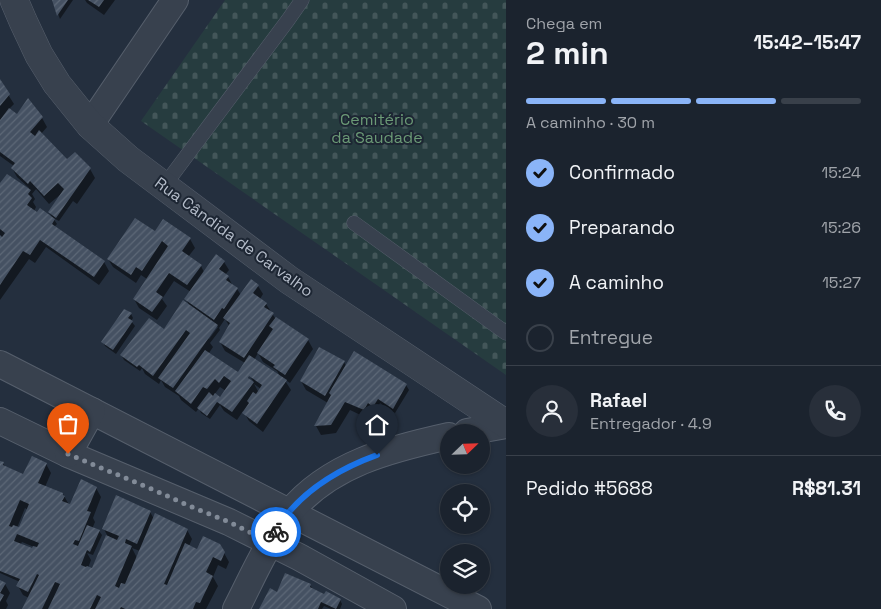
<!DOCTYPE html>
<html lang="pt">
<meta charset="utf-8">
<style>
:root{--surface:#1b232e;--page:#282f3a;--text:#f1f3f6;--muted:#a0a4aa;--line:#39404a;--accent:#8ab4f8}
body{margin:0;font-family:"Space Grotesk",sans-serif;background:var(--page);color:var(--text);height:100vh;display:flex;flex-direction:column;font-size:19px;white-space:nowrap}
*{box-sizing:border-box;margin:0}
p{font-size:16px;color:var(--muted)}
.icon{flex:none;width:28px;height:28px;fill:none;stroke:currentColor;stroke-width:2;stroke-linecap:round;stroke-linejoin:round}
.map{position:relative;flex:1;overflow:hidden}
.drawer{display:flex;flex-direction:column;background:var(--surface);width:375px}
.drawer>*{flex:none}
.needle{width:32px;rotate:67deg}
.controls{position:absolute;left:440px;top:424px;display:grid;gap:10px}
.controls a{display:grid;place-items:center;width:50px;height:50px;border-radius:50%;background:var(--surface);box-shadow:0 1px 4px #0004,0 0 0 1px var(--line);font-size:25px}
.pin{position:absolute;display:grid;place-items:center;width:42px;height:42px;color:#fff;margin:-51px -21px;border-radius:50% 50% 50% 0;rotate:-45deg;box-shadow:0 0 5px #0007}
.pin .icon{rotate:45deg}
.courier{position:absolute;display:grid;place-items:center;width:50px;height:50px;margin:-25px;border:4px solid #1a73e8;border-radius:50%;background:#fff;color:#222;box-shadow:0 1px 6px #0007}
.head em{font-style:normal;font-weight:800}
.head div{display:flex;flex-direction:column-reverse}
.head{display:flex;align-items:center;justify-content:space-between;height:85px;padding:0 20px}
h1{font-size:32px;font-weight:800;line-height:38px}
.bar{display:grid;grid-template-columns:repeat(4,1fr);gap:8px 5px;align-content:center;height:60px;padding:0 20px}
.bar i{height:6px;border-radius:4px;background:var(--line)}
.bar .current{background:var(--accent)}
.bar p{grid-column:span 4}
.line{display:flex;align-items:center;gap:12px;padding:0 20px;border-top:1px solid var(--line)}
.line div{flex:1}
.round{display:grid;place-items:center;flex:none;width:52px;height:52px;border-radius:26px;background:var(--page)}
ol{padding:0 20px;list-style:none}
li{display:flex;align-items:center;gap:15px;height:55px}
li p{margin-inline-start:auto}
li .icon{padding:5px;border-radius:50%;background:var(--accent);color:#111;stroke-width:4}
li:last-child{color:var(--muted)}
li i{width:28px;height:28px;border:2px solid var(--line);border-radius:50%}
main{display:flex;flex:1;min-height:0}
.map>svg:first-child{display:block}
.cemetery{fill:url(#cemetery-stones)}
.shadow{fill:#0007;fill-rule:evenodd}
.building{fill:url(#building-hatch);fill-rule:evenodd}
.lines{fill:none;stroke-linecap:round;stroke-linejoin:round}
.service-casing{stroke:#565f6c;stroke-width:15}
.minor-casing{stroke:#565f6c;stroke-width:28}
.tertiary-casing{stroke:#565f6c;stroke-width:29}
.service{stroke:#38414e;stroke-width:14}
.minor{stroke:#38414e;stroke-width:26}
.tertiary{stroke:#38414e;stroke-width:28}
.done{stroke:#828b98;stroke-width:5;stroke-dasharray:0 9}
.route{stroke:#1a73e8;stroke-width:6}
.labels{text-anchor:middle;dominant-baseline:central;stroke-width:4;stroke-linejoin:round;paint-order:stroke}
.park-label{font-size:16px;fill:#6b9a76;stroke:#1d2633}
.street-label{font-size:16px;fill:#b4bcc9;stroke:#1d2633}
</style>
<main>
<div class="map">
<svg width="506" height="609" viewBox="0 0 506 609">
<defs>
<pattern id="cemetery-stones" width="16" height="16" patternUnits="userSpaceOnUse" patternTransform="scale(1.25)"><rect width="16" height="16" fill="#263c3f"/><path d="M2 7V4a2 2 0 0 1 4 0v3zM10 15v-3a2 2 0 0 1 4 0v3z" fill="#435659"/></pattern>
<pattern id="building-hatch" width="6" height="6" patternUnits="userSpaceOnUse" patternTransform="scale(1.25)"><rect width="6" height="6" fill="#455162"/><path d="M-1 1l2-2M0 6l6-6M5 7l2-2" fill="none" stroke="#5d6877"/></pattern>
</defs>
<rect width="100%" height="100%" fill="#242f3e"/>
<path class="cemetery" d="M225 0H506V375L141 121Z"/>
<g class="shadow">
<path d="M53 0H73L60 19Z"/>
<path d="M85 0H115L104 15 87 3Z"/>
<path d="M0 82 14 104 9 109 17 115 42 118 47 127 41 134 67 161 90 169 95 178 77 204 73 201 59 221 53 218 57 224 54 227 104 262 109 271 99 285 46 247 35 263 29 259 0 300V186L28 189 29 188 17 177 12 168 14 166 0 156ZM36 189 49 204 61 194 49 212 53 219 34 211 36 207 33 202 35 199 32 194Z"/>
<path d="M155 233 190 239 195 248 188 257 201 266 204 272 224 262 229 270 225 275 228 277 233 286 237 289 241 295 258 286 263 294 260 299 266 304 275 318 308 340 313 349 290 383 284 379 291 390 263 432 249 421 243 411 237 420 224 411 220 405 210 419 201 413 199 408 196 412 181 400 179 396 165 387 161 380 159 384 145 374 142 368 140 371 124 360 122 356 164 331 190 307 186 299 191 292 174 281 162 299 167 306 157 320 139 308 134 299 147 279 141 275 136 283 113 267 108 259ZM225 319 230 327 220 342 225 351 245 363 238 374 209 353 213 347 210 343 220 330 219 328ZM216 325 218 327 209 339 207 338ZM258 353 263 362 277 371 281 378 254 360ZM247 370 253 381H250L245 371ZM254 384 261 389 259 393ZM220 387 226 391 219 398 214 395Z"/>
<path d="M131 314 133 318 131 321 135 326 116 354 105 346 103 342Z"/>
<path d="M355 352 406 385 409 390 395 413 380 403 376 410 374 409 369 419 350 410 336 433 321 435 316 426 328 403 306 390 301 381 344 362 346 366Z"/>
<path d="M0 462 3 463 6 468 24 476 46 464 51 473 45 487 63 494 68 503 71 506 96 488 101 497 93 518 95 522 92 529 99 531 102 535 93 555 87 553 91 560 88 568 93 570 107 535 104 529 150 512 154 519 187 530 192 539 189 546 198 550 224 553 229 562 226 569 218 565 213 577 218 586 206 609H24L29 598 23 595 18 586 20 582 0 573ZM25 508 28 510 20 529 17 528ZM22 542 34 547 33 550 20 545ZM132 548 140 551 137 558Z"/>
<path d="M0 581 5 584 10 593 6 601 8 605 6 609H0Z"/>
<path d="M310 585 313 589 325 595 340 600 342 604 340 609H331L324 606 322 609H261L277 593Z"/>
</g>
<g class="building">
<path d="M52 0H68L57 16Z"/>
<path d="M88 0H104L99 7Z"/>
<path d="M0 79 10 94 0 106Z"/>
<path d="M28 98 43 117 30 132 35 136 39 130 67 159 75 152 91 168 56 218 48 212 64 189 58 183 44 196 30 181 28 184 11 168 15 163 0 152V120L9 108 17 114Z"/>
<path d="M7 174 31 190 28 194 32 198 27 205 37 212 40 208 55 219 52 224 105 261 94 277 40 240 30 255 23 251 0 285V235L2 237 5 233 0 229V183Z"/>
<path d="M135 218 155 231 163 219 191 238 182 251 202 265 187 285 169 273 156 292 163 297 152 312 133 299 168 246 162 241 142 271 136 267 131 275 107 259Z"/>
<path d="M216 254 225 261 219 269 229 276 226 280 238 288 224 309 222 308 214 320 184 299Z"/>
<path d="M251 279 259 285 253 293 267 303 264 307 274 313 244 358 219 342 230 323 223 318Z"/>
<path d="M183 300 218 325 173 388 158 378 190 333 186 330 153 376 139 365 137 367 120 355 149 318 164 329Z"/>
<path d="M124 309 132 313 128 318 133 321 113 350 101 342Z"/>
<path d="M276 317 309 339 285 375 273 367 275 365 257 353 273 329 269 326Z"/>
<path d="M319 347 345 361 325 396 300 381Z"/>
<path d="M205 350 238 372 249 355 287 380 257 424 242 413 249 403 247 401 253 392 256 394 262 385 249 376 248 378 254 382 232 412 217 402 207 416 197 408 209 392 213 396 215 393 220 397 231 381 224 376 219 383 215 379 207 389 203 387 191 404 175 391Z"/>
<path d="M354 351 407 384 393 409 378 399 373 407 368 403 364 410 345 402 331 425 314 426 331 395 329 393Z"/>
<path d="M32 456 47 463 38 483 63 493V495L65 496 62 501 70 504 81 479 97 487 87 511 91 512 79 541 75 540 73 544 78 546 87 525 100 530 90 552 87 550 81 565 86 567 87 566 92 568 106 535 117 540 119 536 102 529 116 495 151 511 137 544 126 539 125 543 132 546 115 586 119 588 121 583 125 584 155 513 188 529 164 584 167 585 185 543 197 549 203 536 220 544 225 552 221 561 213 557 206 572 213 576 200 603 196 602 193 609H125L121 607 120 609H95L101 597 97 595 90 609H48L60 584 55 582 42 609H22L39 575 37 574 28 592 16 586 20 579 0 571V461L4 462 3 465 23 474ZM20 500 29 504 19 527 13 525 12 527 9 526ZM17 534 39 543 37 547 33 546 32 548 14 541Z"/>
<path d="M285 573 311 584 310 587 324 594 326 591 341 599 336 609 321 602 318 609H259L270 588 277 592Z"/>
<path d="M0 580 6 583 0 593 4 595 0 602Z"/>
</g>
<g class="lines">
<g class="service-casing">
<g id="service">
<path d="M164 186 288 20 302 0"/>
<path d="M354 223 506 333"/>
</g>
</g>
<g class="minor-casing">
<g id="minor">
<path d="M90 125 175 0"/>
<path d="M0 364 478 609"/>
<path d="M0 421 68 454 229 522 299 557 393 609"/>
<path d="M467 432 506 425"/>
<path d="M68 454 92 411"/>
<path d="M236 609C250 582 262 554 279 528 282 523 286 517 290 512 330 464 390 449 449 436"/>
</g>
</g>
<g class="tertiary-casing">
<path id="tertiary" d="M14 0 23 21 39 55 57 84 90 125 128 159 289 280 506 424"/>
</g>
<use href="#service" class="service"/>
<use href="#minor" class="minor"/>
<use href="#tertiary" class="tertiary"/>
</g>
<g class="lines">
<path class="done" d="M68 454 154 490 187 505 229 522 270 542 276 532"/>
<path class="route" d="M276 532C281 526 284 518 289 512 312 485 344 467 377 455"/>
</g>
<g class="labels">
<g class="park-label">
<text x="377" y="119">Cemitério<tspan x="377" dy="18">da Saudade</tspan></text>
</g>
<g class="street-label">
<text transform="translate(234 237) rotate(36)">Rua Cândida de Carvalho</text>
</g>
</g>
</svg>
<div class="controls">
<a><svg class="needle" viewBox="-14 -14 28 28"><path d="M0-13l5 13h-10z" fill="#e53935"/><path d="M0 13l5-13h-10z" fill="#a0a4aa"/></svg></a>
<a><svg class="icon" aria-label="locate" viewBox="0 0 24 24"><circle cx="12" cy="12" r="6"/><path d="M12 2v4M12 18v4M2 12h4M18 12h4"/></svg></a>
<a><svg class="icon" aria-label="layers" viewBox="0 0 24 24"><path d="M12 4l9 5-9 5-9-5zM3 14l9 5 9-5"/></svg></a>
</div>
<div class="pin" style="left:68px;top:454px;background:#ea580c"><svg class="icon" aria-label="bag" viewBox="0 0 24 24"><path d="M5 8h14l-1 12H6zM9 8a3 3 0 0 1 6 0"/></svg></div>
<div class="pin" style="left:377px;top:455px;background:#1f2937"><svg class="icon" aria-label="home" viewBox="0 0 24 24"><path d="M3 11l9-7 9 7M6 9v11h12V9"/></svg></div>
<div class="courier" style="left:276px;top:532px"><svg class="icon" aria-label="bike" viewBox="0 0 24 24"><circle cx="6" cy="16" r="4"/><circle cx="18" cy="16" r="4"/><path d="M6 16l4-8h5l3 8M10 8l3 8H6M13 5h3"/></svg></div>
</div>
<section class="drawer">
<div class="head"><div><h1>2 min</h1><p>Chega em</p></div><em>15:42–15:47</em></div>
<div class="bar"><i class="current"></i><i class="current"></i><i class="current"></i><i></i><p>A caminho · 30 m</p></div>
<ol>
<li><svg class="icon" aria-label="check" viewBox="0 0 24 24"><path d="M5 12l5 5 9-10"/></svg>Confirmado<p>15:24</p></li>
<li><svg class="icon" aria-label="check" viewBox="0 0 24 24"><path d="M5 12l5 5 9-10"/></svg>Preparando<p>15:26</p></li>
<li><svg class="icon" aria-label="check" viewBox="0 0 24 24"><path d="M5 12l5 5 9-10"/></svg>A caminho<p>15:27</p></li>
<li><i></i>Entregue</li>
</ol>
<div class="line" style="height:90px"><a class="round"><svg class="icon" aria-label="person" viewBox="0 0 24 24"><circle cx="12" cy="8" r="4"/><path d="M4 21q1-7 8-7t8 7"/></svg></a><div><b>Rafael</b><p>Entregador · 4.9</p></div><a class="round"><svg class="icon" aria-label="phone" viewBox="0 0 24 24"><path d="M5 4h4l2 5-3 2q2 4 5 5l2-3 5 2v4C11 20 4 13 5 4z"/></svg></a></div>
<div class="line" style="height:65px"><div>Pedido #5688</div><b>R$81.31</b></div>
</section>
</main>
